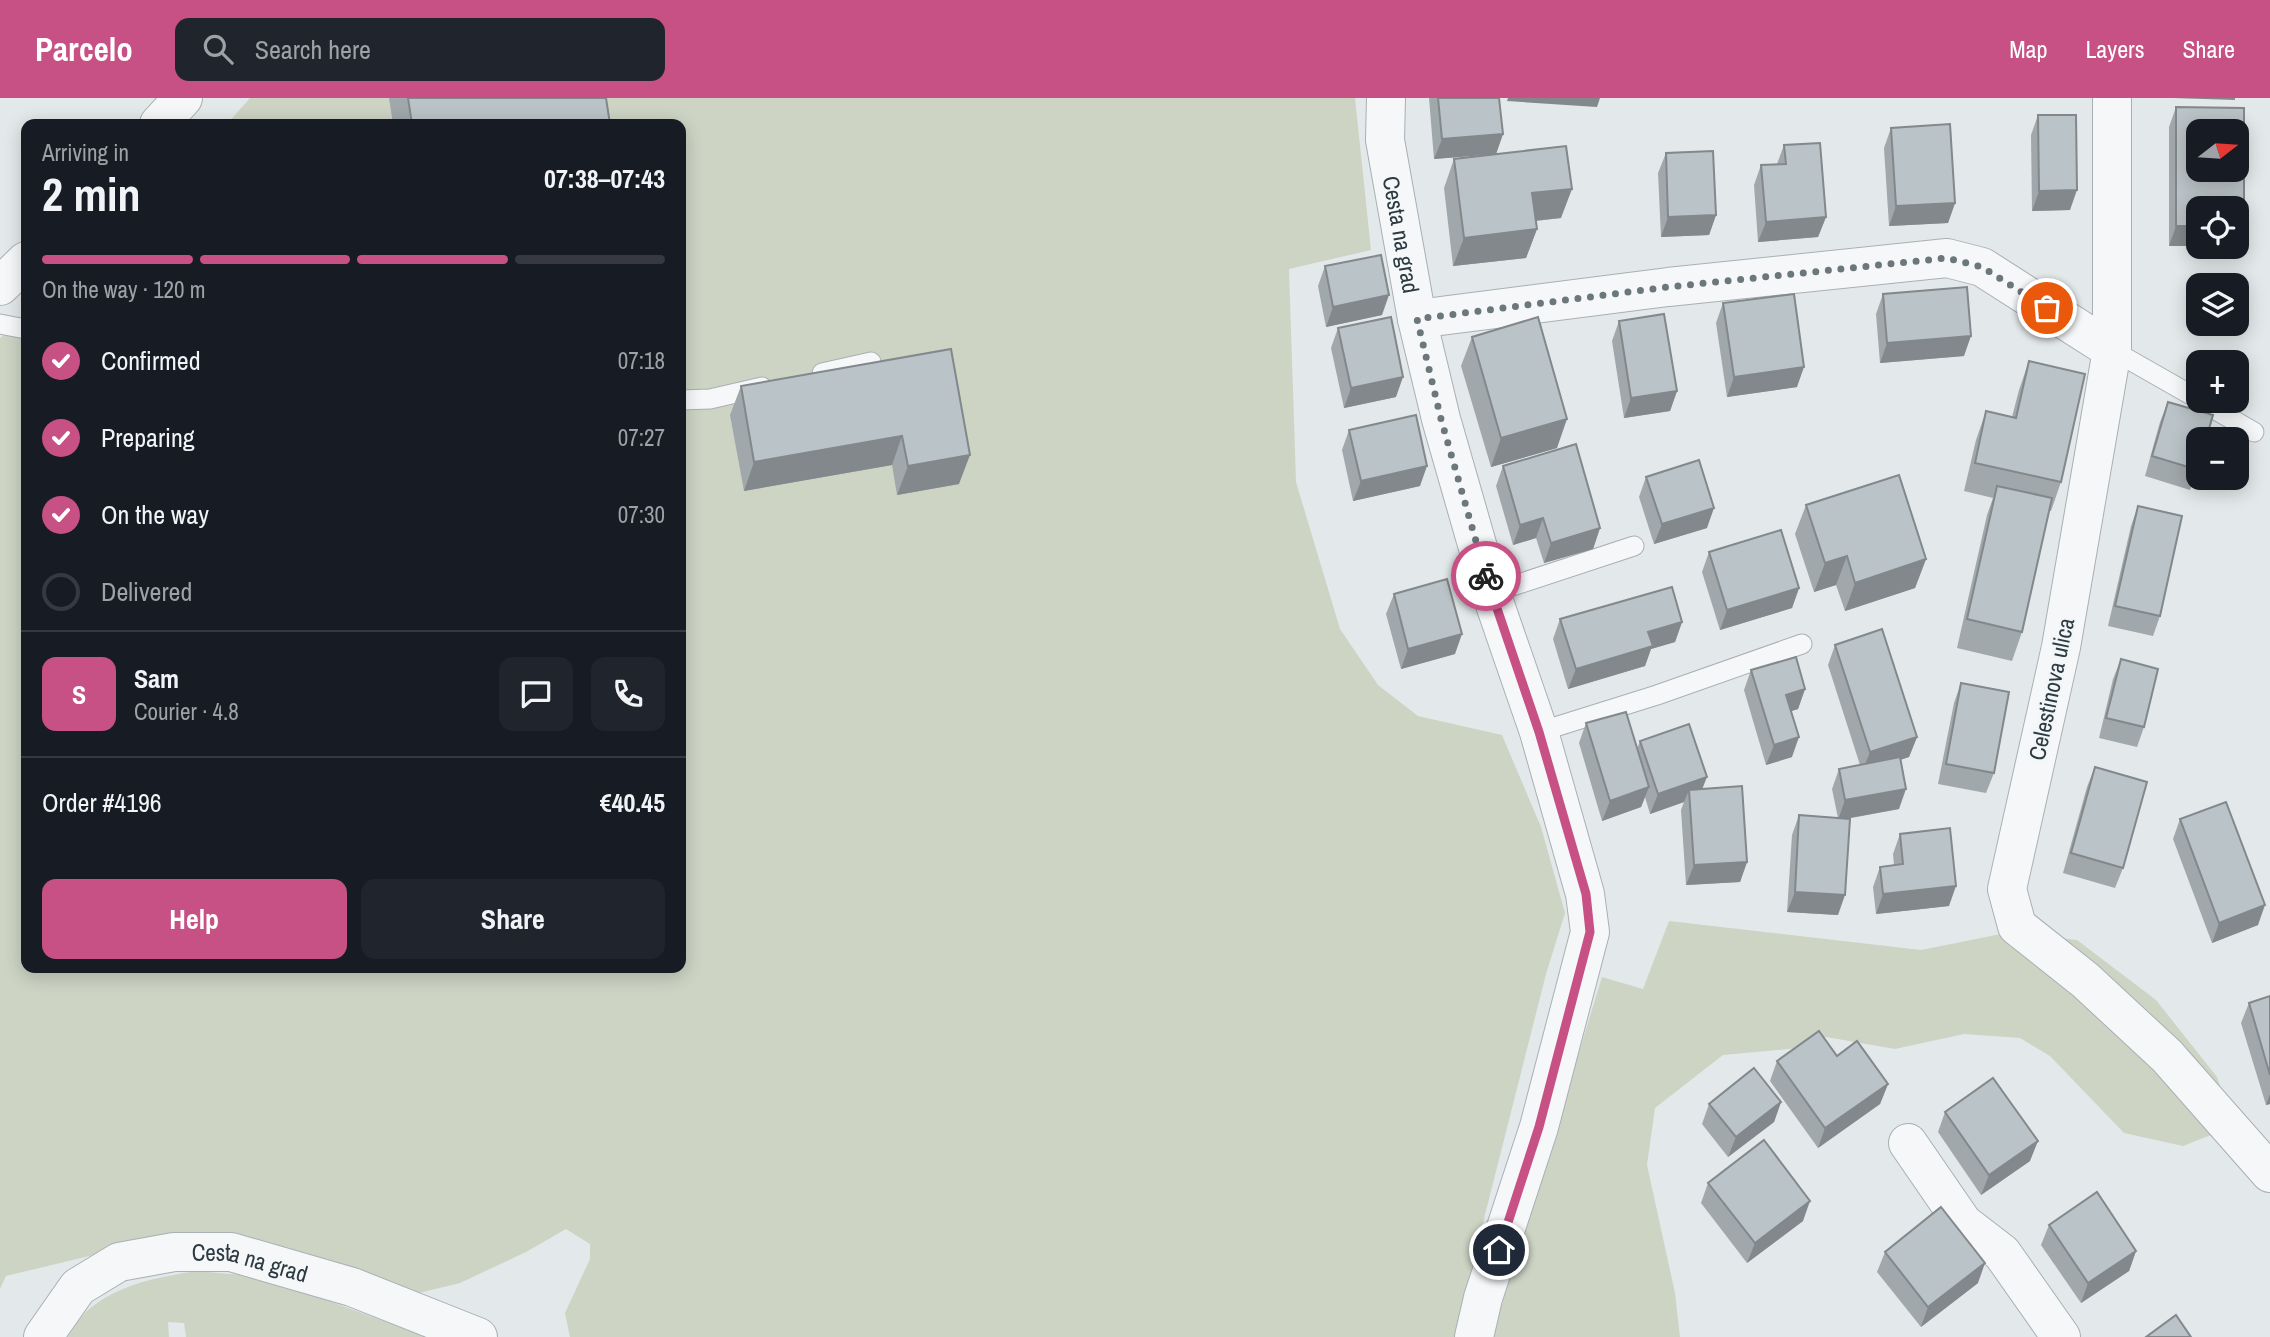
<!DOCTYPE html>
<meta charset="utf-8">
<style>
:root{--surface:#171b24;--page:#20242c;--text:#f1f3f6;--muted:#9ea1a6;--line:#363941;--accent:#c75084}
body{margin:0;font-family:"Archivo Narrow",sans-serif;background:var(--page);color:var(--text);height:100vh;display:flex;flex-direction:column;font-size:26px;white-space:nowrap}
*{box-sizing:border-box;margin:0}
p{font-size:23px;color:var(--muted)}
.icon{flex:none;width:38px;height:38px;fill:none;stroke:currentColor;stroke-width:2;stroke-linecap:round;stroke-linejoin:round}
.map{position:relative;flex:1;overflow:hidden}
.sheet{position:absolute;left:21px;top:21px;width:665px;height:854px;display:flex;flex-direction:column;background:var(--surface);border-radius:14px;box-shadow:0 4px 18px #0003}
.sheet>*{flex:none}
.needle{width:46px;rotate:73deg}
.tools{position:absolute;left:2186px;top:21px;display:grid;gap:14px}
.tools a{display:grid;place-items:center;width:63px;height:63px;border-radius:14px;background:var(--surface);box-shadow:0 4px 18px #0003;font-size:35px}
.pin{position:absolute;display:grid;place-items:center;width:60px;height:60px;color:#fff;margin:-30px;border:4px solid #fff;border-radius:50%;box-shadow:0 2px 7px #0007}
.courier{position:absolute;display:grid;place-items:center;width:70px;height:70px;margin:-35px;border:5px solid #c75084;border-radius:50%;background:#fff;color:#222;box-shadow:0 2px 9px #0007}
.headline em{font-style:normal;font-weight:800}
.headline div{display:flex;flex-direction:column-reverse}
.headline{display:flex;align-items:center;justify-content:space-between;height:119px;padding:0 21px}
h1{font-size:46px;font-weight:800;line-height:52px}
.bar{display:grid;grid-template-columns:repeat(4,1fr);gap:10px 7px;align-content:center;height:84px;padding:0 21px}
.bar i{height:9px;border-radius:5px;background:var(--line)}
.bar .on{background:var(--accent)}
.bar p{grid-column:span 4}
.line{display:flex;align-items:center;gap:18px;padding:0 21px;border-top:2px solid var(--line)}
.line div{flex:1}
.round{display:grid;place-items:center;flex:none;width:74px;height:74px;border-radius:14px;background:var(--page)}
ol{padding:0 21px;list-style:none}
li{display:flex;align-items:center;gap:21px;height:77px}
li p{margin-inline-start:auto}
li .icon{padding:7px;border-radius:50%;background:var(--accent);color:#fff;stroke-width:4}
li:last-child{color:var(--muted)}
li i{width:38px;height:38px;border:4px solid var(--line);border-radius:50%}
.cta{display:flex;gap:14px;margin-top:auto;padding:14px 21px}
.cta a{flex:1;height:80px;border-radius:14px;background:var(--accent);color:#fff;font-size:28px;font-weight:800;line-height:80px;text-align:center}
.cta a+a{background:var(--page);color:var(--text)}
header{display:flex;align-items:center;gap:42px;box-sizing:border-box;height:98px;padding:0 35px;background:var(--accent);color:#fff}
header strong{font-size:33px}
nav{display:flex;gap:38px;margin-inline-start:auto;font-size:24px}
.search{width:490px;height:63px;background:var(--page);display:flex;align-items:center;gap:18px;box-sizing:border-box;padding:0 24px;border-radius:14px;color:var(--muted);font-size:26px}
.map>svg:first-child{display:block}
.green{fill:#cdd4c4}
.lines{fill:none;stroke-linecap:round;stroke-linejoin:round}
.service-casing{stroke:#a8b0b4;stroke-width:21}
.minor-casing{stroke:#a8b0b4;stroke-width:40}
.tertiary-casing{stroke:#a8b0b4;stroke-width:40}
.service{stroke:#f5f7f9;stroke-width:19}
.minor{stroke:#f5f7f9;stroke-width:38}
.tertiary{stroke:#f5f7f9;stroke-width:38}
.wall{fill:#a0a8ab}
.shaded-wall{fill:#82888b}
.building{fill:#bac3c7;stroke:#82888b;stroke-width:2;fill-rule:evenodd}
.done{stroke:#6c777c;stroke-width:7;stroke-dasharray:0 12.6}
.route{stroke:#c75084;stroke-width:9}
.labels{text-anchor:middle;dominant-baseline:central;stroke-width:5;stroke-linejoin:round;paint-order:stroke}
.street-label{font-size:23px;fill:#2c3a41;stroke:#f2f6f8}
</style>
<header>
<strong>Parcelo</strong>
<div class="search"><svg class="icon" aria-label="search" viewBox="0 0 24 24"><circle cx="10" cy="10" r="6"/><path d="M15 15l6 6"/></svg>Search here</div>
<nav><a>Map</a><a>Layers</a><a>Share</a></nav>
</header>
<div class="map">
<svg width="2270" height="1239" viewBox="0 0 2270 1239">
<rect width="100%" height="100%" fill="#e3e8ea"/>
<g class="green">
<path d="M250 0H1355L1371 152 1289 171 1296 384 1340 531 1378 587 1418 618 1502 637 1541 729 1565 815 1546 876 1454 1239H570L565 1215 590 1161V1146L566 1131 526 1154 460 1185 411 1197 135 1147 6 1178 0 1191V240L26 220V870H681V26H227Z"/>
<path d="M1669 823 1921 852 2011 834 2077 842 2156 902 2217 979 2228 1011 2221 1033 2183 1048 2124 1035 2050 958 2020 940 1964 936 1895 951 1826 939 1810 949 1723 957 1655 1010 1647 1067 1675 1195 1680 1239H1492L1602 879 1643 891Z"/>
<path d="M196 1173 242 1177 294 1190 427 1239H186L184 1225 168 1224 169 1239H68C74 1230 80 1219 88 1212 121 1185 156 1180 196 1173Z"/>
</g>
<g class="lines">
<g class="service-casing">
<g id="service">
<path d="M0 226 26 231"/>
<path d="M2112 252 2198 301"/>
<path d="M822 275 871 264"/>
<path d="M681 302 710 301 762 289"/>
<path d="M2200 303 2254 334"/>
<path d="M1491 495 1634 448"/>
<path d="M1539 634 1657 597 1802 546"/>
</g>
</g>
<g class="minor-casing">
<g id="minor">
<path id="s1" d="M1386 0 1385 42 1417 221 1441 321 1491 495 1539 634 1585 796 1590 834 1539 1029 1483 1200 1474 1239"/>
<path d="M2112 0V252L2061 549 2007 791 2017 828 2085 882 2167 958 2270 1075"/>
<path d="M1417 221 1668 189 1947 160 1982 169 2112 252"/>
<path d="M1908 1045 1963 1125 2002 1155 2061 1239"/>
<path id="s2" d="M43 1239 78 1189 119 1164 174 1154H231L352 1189 478 1239"/>
</g>
</g>
<g class="tertiary-casing">
<g id="tertiary">
<path d="M159 26 183 0"/>
<path d="M0 188 26 163"/>
</g>
</g>
<use href="#service" class="service"/>
<use href="#minor" class="minor"/>
<use href="#tertiary" class="tertiary"/>
</g>
<g class="wall">
<path d="M389 0H606L610 26H393Z"/>
<path d="M1429 0H1499L1503 36 1496 56 1434 61Z"/>
<path d="M2176 9 2198 110V148H2169V29Z"/>
<path d="M2038 17 2070 112 2032 113 2031 37Z"/>
<path d="M1891 30 1955 105 1948 125 1889 128 1884 50Z"/>
<path d="M1784 47 1826 119 1818 139 1758 144 1754 87 1761 67 1777 66Z"/>
<path d="M1666 55 1716 117 1709 137 1661 139 1658 75Z"/>
<path d="M1454 61 1561 120 1536 123 1537 131 1526 160 1453 168 1444 90Z"/>
<path d="M1325 168 1382 217 1326 229 1318 188Z"/>
<path d="M1883 196 1964 258 1880 265 1876 216Z"/>
<path d="M1723 205 1797 289 1727 299 1716 225Z"/>
<path d="M1619 223 1677 293 1670 313 1624 320 1612 243Z"/>
<path d="M1338 230 1396 299 1344 310 1331 250Z"/>
<path d="M1472 239 1557 350 1491 369 1461 268Z"/>
<path d="M951 251 959 386 897 397 892 367 744 393 730 317 741 288Z"/>
<path d="M2029 263 2061 384 2051 413H2049L2022 534 2012 563 1957 550 1987 417 1993 400 1964 393 1976 342 1986 313 2012 319 2019 292Z"/>
<path d="M2168 304 2198 370 2190 392 2145 378 2160 324Z"/>
<path d="M1349 332 1420 388 1353 403 1342 352Z"/>
<path d="M1503 368 1600 430 1593 451 1544 465 1536 440 1513 447 1496 388Z"/>
<path d="M1646 379 1707 430 1654 446 1639 399Z"/>
<path d="M1806 407 1926 461 1915 490 1845 513 1836 487 1814 494 1795 436Z"/>
<path d="M2138 408 2160 518 2153 538 2108 528 2131 428Z"/>
<path d="M1709 454 1799 490 1792 510 1720 532 1702 474Z"/>
<path d="M1394 496 1455 556 1401 571 1386 516Z"/>
<path d="M1560 521 1682 524 1675 544 1651 551 1645 568 1568 591 1553 541Z"/>
<path d="M1835 547 1917 639 1909 659 1900 662 1899 711 1846 721 1838 817 1787 814 1792 737 1799 717 1838 720 1832 691 1839 671 1860 667 1828 567Z"/>
<path d="M2121 561 2144 629 2137 649 2099 640 2113 581Z"/>
<path d="M1751 572 1805 591 1798 611 1791 613 1792 659 1766 667 1744 592Z"/>
<path d="M1961 585 1994 675 1986 695 1938 686 1954 605Z"/>
<path d="M1586 625 1637 651 1640 643 1702 691 1747 764 1740 784 1686 787 1681 712 1684 704 1650 716 1645 699 1641 709 1602 723 1579 645Z"/>
<path d="M2095 669 2123 770 2115 790 2063 775 2087 689Z"/>
<path d="M2180 721 2258 827 2212 845 2173 741Z"/>
<path d="M1900 736 1949 808 1876 816 1873 789 1880 769 1894 767 1893 756Z"/>
<path d="M2270 898V1006L2266 1007 2241 925 2249 905Z"/>
<path d="M1837 958 1888 986 1880 1006 1818 1050 1770 983 1777 963Z"/>
<path d="M1781 1004 1774 1024 1728 1059 1702 1026 1709 1006Z"/>
<path d="M1945 1014 2030 1063 1981 1097 1938 1034Z"/>
<path d="M1708 1085 1803 1123 1747 1165 1701 1105Z"/>
<path d="M2049 1127 2136 1153 2129 1173 2081 1205 2041 1147Z"/>
<path d="M1885 1154 1978 1185 1921 1229 1877 1174Z"/>
</g>
<g class="shaded-wall">
<path d="M1508 0H1600L1597 9 1507 3Z"/>
<path d="M2173 0H2235V2Z"/>
<path d="M1503 36 1496 56 1434 61 1442 41Z"/>
<path d="M1572 91 1561 120 1521 124 1532 95Z"/>
<path d="M2077 92 2070 112 2032 113 2039 93Z"/>
<path d="M1955 105 1948 125 1889 128 1896 108Z"/>
<path d="M1716 117 1709 137 1661 139 1668 119Z"/>
<path d="M1826 119 1818 139 1758 144 1766 124Z"/>
<path d="M2176 128H2198V148H2169Z"/>
<path d="M2236 128 2244 129 2236 148Z"/>
<path d="M1537 131 1526 160 1453 168 1464 140Z"/>
<path d="M1389 197 1382 217 1326 229 1333 209Z"/>
<path d="M1971 238 1964 258 1880 265 1887 245Z"/>
<path d="M1804 269 1797 289 1727 299 1734 279Z"/>
<path d="M1403 279 1396 299 1344 310 1351 290Z"/>
<path d="M1677 293 1670 313 1624 320 1631 300Z"/>
<path d="M1567 321 1557 350 1491 369 1501 340Z"/>
<path d="M902 338 892 367 744 393 754 364Z"/>
<path d="M970 357 959 386 897 397 908 368Z"/>
<path d="M1427 368 1420 388 1353 403 1361 383Z"/>
<path d="M1714 410 1707 430 1654 446 1662 426Z"/>
<path d="M1543 420 1536 440 1513 447 1520 427Z"/>
<path d="M1600 430 1593 451 1544 465 1551 445Z"/>
<path d="M1847 458 1836 487 1814 494 1825 465Z"/>
<path d="M1926 461 1915 490 1845 513 1855 485Z"/>
<path d="M1799 490 1792 510 1720 532 1727 512Z"/>
<path d="M1682 524 1675 544 1651 551 1645 568 1568 591 1576 571 1648 534Z"/>
<path d="M1462 536 1455 556 1401 571 1408 551Z"/>
<path d="M1805 591 1798 611 1779 617 1786 597Z"/>
<path d="M1799 639 1792 659 1766 667 1774 647Z"/>
<path d="M1917 639 1909 659 1862 674 1870 654Z"/>
<path d="M1707 679 1699 699 1689 692 1684 704 1650 716 1658 696Z"/>
<path d="M1649 689 1641 709 1602 723 1610 703Z"/>
<path d="M1906 691 1899 711 1838 722 1845 702Z"/>
<path d="M1747 764 1740 784 1686 787 1694 767Z"/>
<path d="M1956 788 1949 808 1876 816 1883 796Z"/>
<path d="M1795 794 1845 797 1838 817 1787 814Z"/>
<path d="M2265 807 2258 827 2212 845 2219 825Z"/>
<path d="M1888 986 1880 1006 1818 1050 1825 1030Z"/>
<path d="M2270 996V1006L2266 1007Z"/>
<path d="M1781 1004 1774 1024 1728 1059 1736 1039Z"/>
<path d="M2038 1043 2030 1063 1981 1097 1989 1077Z"/>
<path d="M1810 1103 1803 1123 1747 1165 1755 1145Z"/>
<path d="M2136 1153 2129 1173 2081 1205 2088 1185Z"/>
<path d="M1985 1165 1978 1185 1921 1229 1928 1209Z"/>
</g>
<g class="building">
<path d="M408 0H606L610 26H412Z"/>
<path d="M1438 0H1499L1503 36 1442 41Z"/>
<path d="M2176 9 2244 10V129L2236 128V110H2198V128H2176ZM2198 33H2236V72H2198Z"/>
<path d="M2038 17H2076L2077 92 2039 93Z"/>
<path d="M1950 26 1955 105 1896 108 1891 30Z"/>
<path d="M1820 45 1826 119 1766 124 1761 67 1786 66 1784 47Z"/>
<path d="M1566 48 1572 91 1532 95 1537 131 1464 140 1454 61Z"/>
<path d="M1713 53 1716 117 1668 119 1666 55Z"/>
<path d="M1381 157 1389 197 1333 209 1325 168Z"/>
<path d="M1967 189 1971 238 1887 245 1883 196Z"/>
<path d="M1794 196 1804 269 1734 279 1723 205Z"/>
<path d="M1664 216 1677 293 1631 300 1619 223Z"/>
<path d="M1391 219 1403 279 1351 290 1338 230Z"/>
<path d="M1538 219 1567 321 1501 340 1472 239Z"/>
<path d="M951 251 970 357 908 368 902 338 754 364 741 288Z"/>
<path d="M2029 263 2085 276 2061 384 1975 365 1986 313 2016 320Z"/>
<path d="M2168 304 2213 317 2206 341H2198V372L2152 358Z"/>
<path d="M1416 317 1427 368 1361 383 1349 332Z"/>
<path d="M1576 346 1600 430 1551 445 1543 420 1520 427 1503 368Z"/>
<path d="M1699 362 1714 410 1662 426 1646 379Z"/>
<path d="M1899 377 1926 461 1855 485 1847 458 1825 465 1806 407Z"/>
<path d="M1997 388 2052 400 2022 534 1967 521Z"/>
<path d="M2138 408 2182 418 2160 518 2115 508Z"/>
<path d="M1781 432 1799 490 1727 512 1709 454Z"/>
<path d="M1447 481 1462 536 1408 551 1394 496Z"/>
<path d="M1672 489 1682 524 1648 534 1653 548 1576 571 1560 521Z"/>
<path d="M1882 531 1917 639 1870 654 1835 547Z"/>
<path d="M1796 559 1805 591 1786 597 1799 639 1774 647 1751 572Z"/>
<path d="M2121 561 2158 571 2144 629 2106 620Z"/>
<path d="M1961 585 2009 594 1994 675 1946 666Z"/>
<path d="M1626 614 1649 689 1610 703 1586 625Z"/>
<path d="M1689 626 1707 679 1658 696 1640 643Z"/>
<path d="M1900 659 1906 691 1845 702 1839 671Z"/>
<path d="M2095 669 2147 684 2123 770 2071 755Z"/>
<path d="M1742 688 1747 764 1694 767 1689 692Z"/>
<path d="M2226 704 2265 807 2219 825 2180 721Z"/>
<path d="M1799 717 1850 721 1845 797 1795 794Z"/>
<path d="M1950 730 1956 788 1883 796 1880 769 1903 766 1900 736Z"/>
<path d="M2270 898V977L2249 905Z"/>
<path d="M1819 933 1837 958 1857 943 1888 986 1825 1030 1777 963Z"/>
<path d="M1754 970 1781 1004 1736 1039 1709 1006Z"/>
<path d="M1993 980 2038 1043 1989 1077 1945 1014Z"/>
<path d="M1764 1042 1810 1103 1755 1145 1708 1085Z"/>
<path d="M2097 1094 2136 1153 2088 1185 2049 1127Z"/>
<path d="M1941 1109 1985 1165 1928 1209 1885 1154Z"/>
<path d="M2176 1217 2191 1239H2146Z"/>
</g>
<g class="lines">
<path class="done" d="M1486 478 1441 321 1417 221 1668 189 1947 160 1982 169 2047 210"/>
<path class="route" d="M1486 478 1539 634 1586 796 1590 834 1539 1029 1499 1152"/>
</g>
<g class="labels">
<g class="street-label">
<text stroke="none"><textPath href="#s1" startOffset="138">Cesta na grad</textPath></text>
<text transform="translate(2051 591) rotate(-78)">Celestinova ulica</text>
<text stroke="none"><textPath href="#s2" startOffset="242">Cesta na grad</textPath></text>
</g>
</g>
</svg>
<div class="tools">
<a><svg class="needle" viewBox="-14 -14 28 28"><path d="M0-13l5 13h-10z" fill="#e53935"/><path d="M0 13l5-13h-10z" fill="#9ea1a6"/></svg></a>
<a><svg class="icon" aria-label="locate" viewBox="0 0 24 24"><circle cx="12" cy="12" r="6"/><path d="M12 2v4M12 18v4M2 12h4M18 12h4"/></svg></a>
<a><svg class="icon" aria-label="layers" viewBox="0 0 24 24"><path d="M12 4l9 5-9 5-9-5zM3 14l9 5 9-5"/></svg></a>
<a>+</a>
<a>−</a>
</div>
<div class="pin" style="left:2047px;top:210px;background:#ea580c"><svg class="icon" aria-label="bag" viewBox="0 0 24 24"><path d="M5 8h14l-1 12H6zM9 8a3 3 0 0 1 6 0"/></svg></div>
<div class="pin" style="left:1499px;top:1152px;background:#1f2937"><svg class="icon" aria-label="home" viewBox="0 0 24 24"><path d="M3 11l9-7 9 7M6 9v11h12V9"/></svg></div>
<div class="courier" style="left:1486px;top:478px"><svg class="icon" aria-label="bike" viewBox="0 0 24 24"><circle cx="6" cy="16" r="4"/><circle cx="18" cy="16" r="4"/><path d="M6 16l4-8h5l3 8M10 8l3 8H6M13 5h3"/></svg></div>
<section class="sheet">
<div class="headline"><div><h1>2 min</h1><p>Arriving in</p></div><em>07:38–07:43</em></div>
<div class="bar"><i class="on"></i><i class="on"></i><i class="on"></i><i></i><p>On the way · 120 m</p></div>
<ol>
<li><svg class="icon" aria-label="check" viewBox="0 0 24 24"><path d="M5 12l5 5 9-10"/></svg>Confirmed<p>07:18</p></li>
<li><svg class="icon" aria-label="check" viewBox="0 0 24 24"><path d="M5 12l5 5 9-10"/></svg>Preparing<p>07:27</p></li>
<li><svg class="icon" aria-label="check" viewBox="0 0 24 24"><path d="M5 12l5 5 9-10"/></svg>On the way<p>07:30</p></li>
<li><i></i>Delivered</li>
</ol>
<div class="line" style="height:126px"><b class="round" style="background:var(--accent);color:#fff">S</b><div><b>Sam</b><p>Courier · 4.8</p></div><a class="round"><svg class="icon" aria-label="chat" viewBox="0 0 24 24"><path d="M4 5h16v11H9l-5 4z"/></svg></a><a class="round"><svg class="icon" aria-label="phone" viewBox="0 0 24 24"><path d="M5 4h4l2 5-3 2q2 4 5 5l2-3 5 2v4C11 20 4 13 5 4z"/></svg></a></div>
<div class="line" style="height:91px"><div>Order #4196</div><b>€40.45</b></div>
<div class="cta"><a>Help</a><a>Share</a></div>
</section>
</div>
